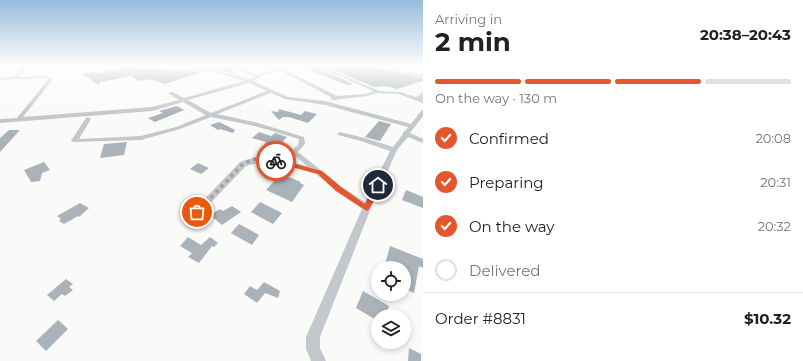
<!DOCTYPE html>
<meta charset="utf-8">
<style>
:root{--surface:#fff;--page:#f6f6f6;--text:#202124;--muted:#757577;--line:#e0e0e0;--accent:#e4572e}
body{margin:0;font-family:Montserrat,sans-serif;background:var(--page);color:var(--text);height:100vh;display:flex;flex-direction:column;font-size:15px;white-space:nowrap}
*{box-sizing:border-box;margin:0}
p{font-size:13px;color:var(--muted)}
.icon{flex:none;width:22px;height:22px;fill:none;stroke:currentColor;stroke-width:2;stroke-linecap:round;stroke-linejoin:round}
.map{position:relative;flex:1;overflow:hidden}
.drawer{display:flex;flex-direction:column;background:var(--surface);width:380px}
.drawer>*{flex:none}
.buttons{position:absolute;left:371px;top:261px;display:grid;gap:8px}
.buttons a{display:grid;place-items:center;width:40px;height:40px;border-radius:50%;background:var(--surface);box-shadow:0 2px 6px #0003;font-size:20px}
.pin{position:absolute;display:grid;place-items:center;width:34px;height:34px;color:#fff;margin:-17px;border:2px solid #fff;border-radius:50%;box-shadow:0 1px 4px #0007}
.courier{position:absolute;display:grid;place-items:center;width:40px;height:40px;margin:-20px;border:3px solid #e4572e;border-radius:50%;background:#fff;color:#222;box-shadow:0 1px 5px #0007}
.summary em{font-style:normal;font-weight:700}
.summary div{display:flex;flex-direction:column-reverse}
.summary{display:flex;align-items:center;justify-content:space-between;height:68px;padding:0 12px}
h1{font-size:26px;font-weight:700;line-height:30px}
.bar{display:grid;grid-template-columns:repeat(4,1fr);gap:6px 4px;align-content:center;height:48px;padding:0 12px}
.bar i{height:5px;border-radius:3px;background:var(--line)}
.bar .on{background:var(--accent)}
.bar p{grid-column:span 4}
.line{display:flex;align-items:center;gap:10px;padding:0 12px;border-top:1px solid var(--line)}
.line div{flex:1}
ol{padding:0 12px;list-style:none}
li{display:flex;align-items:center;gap:12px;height:44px}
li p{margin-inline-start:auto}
li .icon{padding:4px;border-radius:50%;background:var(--accent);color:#fff;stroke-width:4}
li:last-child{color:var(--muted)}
li i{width:22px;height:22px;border:2px solid var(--line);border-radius:50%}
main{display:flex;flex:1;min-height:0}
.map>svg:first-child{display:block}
.building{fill:#aab3b9}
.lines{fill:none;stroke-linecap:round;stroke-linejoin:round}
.minor{fill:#c3c8cc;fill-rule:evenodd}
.route{fill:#e4572e}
.done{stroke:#99a4ac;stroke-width:4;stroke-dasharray:0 7.2}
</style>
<main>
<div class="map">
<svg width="423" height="361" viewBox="0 0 423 361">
<rect width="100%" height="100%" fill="#fafaf8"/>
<g class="building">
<path d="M225 65 239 75 202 66 216 65Z"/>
<path d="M321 65H367L368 66 423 78V81L397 89 385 86 374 87Z"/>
<path d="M131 66 134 68 205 71 165 84 150 79 140 81 131 76 100 82 99 85 82 74 91 72 100 73Z"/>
<path d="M313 66 353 84 348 85 301 67Z"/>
<path d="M177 106 184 110 155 122 148 118 163 113 159 111Z"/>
<path d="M279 109 301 115 305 111 317 114 308 123 289 117H283L279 120 271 111 278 112Z"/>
<path d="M379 121 391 124 380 141 365 137Z"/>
<path d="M219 122 235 130 233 133 220 129 218 130 210 125Z"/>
<path d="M9 130H20L0 152V138Z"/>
<path d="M259 132 271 136 275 133 287 137 275 149 264 145 266 142 252 138Z"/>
<path d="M127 142 124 155 100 158 104 144Z"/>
<path d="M44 162 50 170 42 173 40 181 31 182 24 170Z"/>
<path d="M198 163 209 168 201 174 190 169Z"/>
<path d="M281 174 301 182 300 183 304 185 292 202 266 190Z"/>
<path d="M406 190 423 197V208L402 200Z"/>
<path d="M260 202 282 213 273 224 251 212Z"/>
<path d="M80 203 89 208 79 217 78 216 64 224 59 221 61 219 57 216Z"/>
<path d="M232 206 241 212 222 225 210 215 220 209 223 211Z"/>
<path d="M239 224 259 235 252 245 231 233Z"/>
<path d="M188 237 201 245 210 237 218 243 214 247 212 246 199 263 188 257 192 253 180 246Z"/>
<path d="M390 246 423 259V268L419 266 414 293 404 288V268H384Z"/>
<path d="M66 279 73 284 69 287 73 290 65 296 62 294 54 301 47 295Z"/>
<path d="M264 282 280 291 278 298 265 293 257 303 244 294 250 286 257 290Z"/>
<path d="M363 291 389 306 386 316H378V321L356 308Z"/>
<path d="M58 320 68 329 46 351 36 341Z"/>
<path d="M409 348 421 354V361H408Z"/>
</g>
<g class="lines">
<g class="minor">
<path d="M18 65H22L25 68 19 77 45 76 53 79 23 117 152 107 179 100 169 94V92H173L184 98 244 81 207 70 134 66 132 65 207 68 249 79 254 76 230 65H234L258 75 278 67 292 65 283 69 337 96 366 94 373 91 314 65H318L380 91 400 92 416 97 423 92V103L399 94 377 93 367 96 333 100 331 99V97L279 70 264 75 253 81 288 97 325 101 411 124 421 111 423 110V116L410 133 423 139V143L408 137 397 150 371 208 320 337V348L326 361H311L306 349V337L362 209 336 191 316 174 280 163 261 162 246 166 200 214H194L192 212 240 162 252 158 270 157 307 166 293 154 291 151 298 145 299 139 255 126 211 117 180 129 141 140 72 142 71 141 86 118 88 117 91 119 79 139 141 136 176 127 206 115 183 102 152 111 0 123V119L17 118 48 80 45 78 0 80V78L14 77 21 68ZM249 83 267 91 211 113 188 100ZM271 93 285 99 325 105 408 127 405 131 403 132V134L393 147 365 138 340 132 337 134 338 135 361 141 390 151 365 202 342 187 298 152 305 144 304 137 258 123 217 114Z"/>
<path d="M108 65C112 65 114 66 118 67 122 67 126 64 131 65L117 69Z"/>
<path d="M368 65H374L423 75V77Z"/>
</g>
</g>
<linearGradient id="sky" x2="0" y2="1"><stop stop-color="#96bcdc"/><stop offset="0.57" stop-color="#fdfdfc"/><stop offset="1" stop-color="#fdfdfc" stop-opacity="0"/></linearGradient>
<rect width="423" height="115" fill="url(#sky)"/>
<path class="route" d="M276 159 322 171 341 187 365 204 375 183 381 185 370 208 367 211 336 191 318 174 273 162V160Z"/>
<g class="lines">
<path class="done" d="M197 212 243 164 254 159 276 161"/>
</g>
</svg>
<div class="buttons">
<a><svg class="icon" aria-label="locate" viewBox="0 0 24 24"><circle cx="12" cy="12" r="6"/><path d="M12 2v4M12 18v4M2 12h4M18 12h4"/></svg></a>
<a><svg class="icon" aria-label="layers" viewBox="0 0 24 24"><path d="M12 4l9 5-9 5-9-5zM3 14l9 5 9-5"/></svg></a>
</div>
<div class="pin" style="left:197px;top:212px;background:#ea580c"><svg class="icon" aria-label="bag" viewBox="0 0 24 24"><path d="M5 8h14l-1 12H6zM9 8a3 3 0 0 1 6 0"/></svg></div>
<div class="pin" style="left:378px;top:185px;background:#1f2937"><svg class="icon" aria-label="home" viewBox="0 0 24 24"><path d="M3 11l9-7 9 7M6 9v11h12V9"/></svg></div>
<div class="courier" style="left:276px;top:161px"><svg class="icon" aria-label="bike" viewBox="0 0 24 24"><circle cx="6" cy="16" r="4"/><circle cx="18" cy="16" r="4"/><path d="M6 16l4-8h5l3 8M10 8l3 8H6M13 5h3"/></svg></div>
</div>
<section class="drawer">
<div class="summary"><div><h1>2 min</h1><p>Arriving in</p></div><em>20:38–20:43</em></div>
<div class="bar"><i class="on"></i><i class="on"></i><i class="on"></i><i></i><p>On the way · 130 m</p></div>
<ol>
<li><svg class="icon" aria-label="check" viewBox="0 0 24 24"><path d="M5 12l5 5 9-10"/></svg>Confirmed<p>20:08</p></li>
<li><svg class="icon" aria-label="check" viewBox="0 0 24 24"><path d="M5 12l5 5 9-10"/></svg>Preparing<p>20:31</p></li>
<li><svg class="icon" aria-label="check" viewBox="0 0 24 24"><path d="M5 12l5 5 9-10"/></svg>On the way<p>20:32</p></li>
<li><i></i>Delivered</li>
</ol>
<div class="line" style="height:52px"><div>Order #8831</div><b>$10.32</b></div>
</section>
</main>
